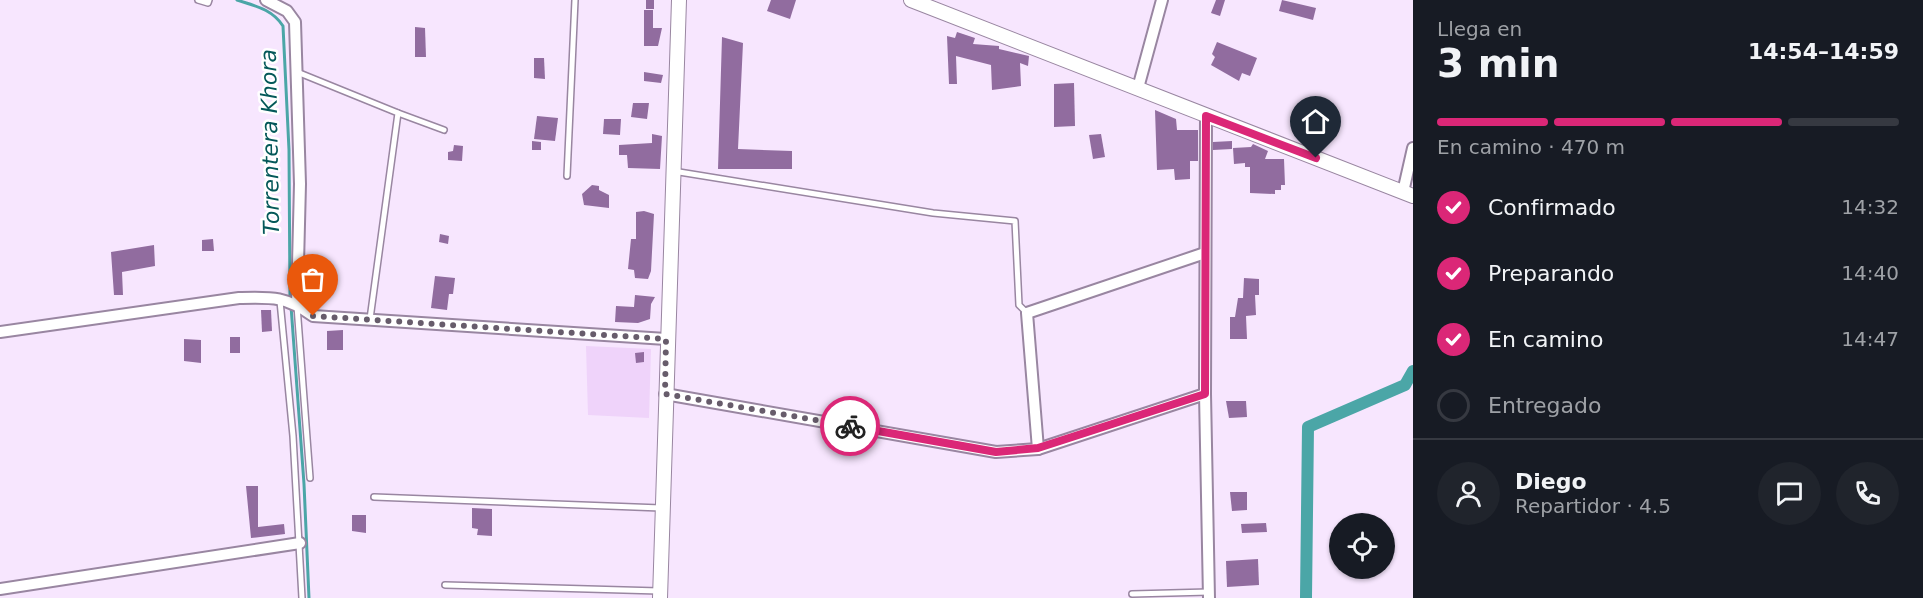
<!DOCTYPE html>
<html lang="es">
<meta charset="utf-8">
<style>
:root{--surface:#171b24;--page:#20242c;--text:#f1f3f6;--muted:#9ea1a6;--line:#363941;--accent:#db2777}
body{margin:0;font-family:"DejaVu Sans",sans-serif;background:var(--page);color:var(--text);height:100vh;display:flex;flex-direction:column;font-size:22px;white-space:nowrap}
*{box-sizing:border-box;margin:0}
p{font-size:20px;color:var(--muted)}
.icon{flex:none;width:33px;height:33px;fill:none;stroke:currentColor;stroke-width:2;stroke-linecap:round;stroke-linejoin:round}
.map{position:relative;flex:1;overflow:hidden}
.side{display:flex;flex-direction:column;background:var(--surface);width:510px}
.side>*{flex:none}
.fabs{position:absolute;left:1329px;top:513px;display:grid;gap:12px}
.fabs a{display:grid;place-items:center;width:66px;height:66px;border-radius:50%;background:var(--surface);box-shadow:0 2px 4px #0004;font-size:30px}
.pin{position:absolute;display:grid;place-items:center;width:51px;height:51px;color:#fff;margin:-62px -26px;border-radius:50% 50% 50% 0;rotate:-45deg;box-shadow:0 0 6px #0007}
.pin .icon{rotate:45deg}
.courier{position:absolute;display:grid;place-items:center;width:60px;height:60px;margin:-30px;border:4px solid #db2777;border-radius:50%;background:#fff;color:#222;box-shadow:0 2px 8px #0007}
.summary em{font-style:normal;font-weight:700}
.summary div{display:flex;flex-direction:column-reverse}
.summary{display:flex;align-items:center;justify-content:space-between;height:102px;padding:0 24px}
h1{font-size:39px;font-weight:700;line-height:45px}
.bar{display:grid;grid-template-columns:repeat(4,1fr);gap:9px 6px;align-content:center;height:72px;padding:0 24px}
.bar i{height:8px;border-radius:4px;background:var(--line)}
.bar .current{background:var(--accent)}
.bar p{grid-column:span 4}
.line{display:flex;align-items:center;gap:15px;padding:0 24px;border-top:2px solid var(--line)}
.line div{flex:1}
.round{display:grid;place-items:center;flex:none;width:63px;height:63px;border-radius:32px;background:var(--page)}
ol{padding:0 24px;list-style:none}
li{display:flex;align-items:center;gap:18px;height:66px}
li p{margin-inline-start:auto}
li .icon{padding:6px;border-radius:50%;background:var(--accent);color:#fff;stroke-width:4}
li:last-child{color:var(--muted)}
li i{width:33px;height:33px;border:3px solid var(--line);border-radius:50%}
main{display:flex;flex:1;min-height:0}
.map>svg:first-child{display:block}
.green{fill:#efd3fa}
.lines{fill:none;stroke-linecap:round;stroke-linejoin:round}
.stream{stroke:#4ba6a7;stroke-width:3}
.canal{stroke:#4ba6a7;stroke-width:12}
.building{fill:#916c9f}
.lane-casing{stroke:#9986a1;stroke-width:8}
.street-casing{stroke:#9986a1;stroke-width:14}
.secondary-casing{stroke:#9986a1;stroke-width:16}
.lane{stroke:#fff;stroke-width:5}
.street{stroke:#fff;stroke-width:10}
.secondary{stroke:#fff;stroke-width:14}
.done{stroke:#675c6b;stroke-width:6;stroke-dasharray:0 10.8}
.route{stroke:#db2777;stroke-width:8}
.labels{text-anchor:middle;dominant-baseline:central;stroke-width:5;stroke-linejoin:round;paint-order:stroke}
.water-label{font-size:22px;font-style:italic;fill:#045859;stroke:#fff}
</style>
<main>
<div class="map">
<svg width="1413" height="598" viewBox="0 0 1413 598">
<rect width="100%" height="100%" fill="#f7e6fe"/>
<path class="green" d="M586 346 651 349 649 418 588 415Z"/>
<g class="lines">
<g class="stream">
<path d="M237 0C255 6 272 9 283 26L289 150 290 299"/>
<path d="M291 306 304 484 309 598"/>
</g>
<path class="canal" d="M1306 598 1308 427 1405 385 1413 371"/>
</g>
<g class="building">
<rect x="646" y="0" width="8" height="9"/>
<path d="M771 0H796L790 19 767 11Z"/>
<path d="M1216 0H1225L1220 16 1211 13Z"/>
<path d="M1282 0 1316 8 1313 20 1279 11Z"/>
<path d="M644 10H653V28H662L658 46H644Z"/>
<path d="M415 27 425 28 426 57H415Z"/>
<path d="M957 32 975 38 973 44 999 46V49L1029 56 1028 66 1020 63 1021 86 992 90 991 65 956 56 957 84H949L947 36 955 38Z"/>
<path d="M722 37 743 43 738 149 792 151V169H718Z"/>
<path d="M1217 42 1257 58 1250 76 1242 73 1239 81 1211 65 1215 57 1212 54Z"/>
<path d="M534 58H544L545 79 534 78Z"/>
<path d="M644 72 663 75 661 83 644 81Z"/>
<path d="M1074 83 1075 126 1054 127V84Z"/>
<path d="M633 103H649L647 119 631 117Z"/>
<path d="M1155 110 1176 119 1177 130H1198V161H1190V179L1175 180 1174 169 1157 170Z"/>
<path d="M537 116 558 118 555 141 534 139Z"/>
<path d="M604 119H621L620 135 603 134Z"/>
<path d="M652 134 662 136 660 169 628 168 627 155H619V145L652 143Z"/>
<path d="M1101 134 1105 157 1093 159 1089 135Z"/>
<path d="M532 141 541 142V150H532Z"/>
<path d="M1232 141V149L1213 150V142Z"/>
<path d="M1253 144 1268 151 1265 159H1284L1285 185H1281V190H1275V194L1250 193V167H1245V163L1234 164 1233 148 1251 147Z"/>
<path d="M454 145 463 146 462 161 448 160V152L453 151Z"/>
<path d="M592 185 599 186V190L609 195V208L584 205 582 194Z"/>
<path d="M644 211 654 214 651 271 648 279 635 278 634 270 628 269 631 239H636V212Z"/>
<path d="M440 234 449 236 448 244 439 242Z"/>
<path d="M213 239 214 251H202V240Z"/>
<path d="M154 245 155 266 122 272 123 295H114L111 252Z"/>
<path d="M435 276 455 278 453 294H449L447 310 431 308Z"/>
<path d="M1244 278 1259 279V295H1255L1256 315 1246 316 1247 339H1230V317H1235L1238 298H1243Z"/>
<path d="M635 295 655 297 651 304 650 319 638 323 615 322 616 306 634 307Z"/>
<path d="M261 310H271L272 331 262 332Z"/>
<path d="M343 330V350H327V331Z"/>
<rect x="230" y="337" width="10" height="16"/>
<path d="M184 339 201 340V363L184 361Z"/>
<path d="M644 352V362L636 363 635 353Z"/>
<path d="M1226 401H1246L1247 417 1229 418Z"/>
<path d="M246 486H258V527L284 524 285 534 251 538Z"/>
<path d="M1230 492H1247V510L1232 511Z"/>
<path d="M472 508 492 509V536L477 535 478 529 472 528Z"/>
<path d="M352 515H366V533L352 531Z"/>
<path d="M1266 523 1267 532 1242 533 1241 524Z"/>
<path d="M1258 559 1259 585 1227 587 1226 561Z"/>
</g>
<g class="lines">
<g class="lane-casing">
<g id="lane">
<path d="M198 0 208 3 209 0"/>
<path d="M297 72 398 113 370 319"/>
<path d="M398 113 444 130"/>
<path d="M673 171 933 213 1015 221 1019 305 1027 313"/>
<path d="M567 176 575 0"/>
<path d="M280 301 293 436 302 598"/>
<path d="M297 306 310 478"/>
<path d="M374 497 661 508"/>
<path d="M445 585 659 591"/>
<path d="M1132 594 1209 592"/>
</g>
</g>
<g class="street-casing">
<g id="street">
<path d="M266 0 287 11 295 22 300 184 297 304"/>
<path d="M1138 88 1162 0"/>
<path d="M1206 116 1205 394 1209 598"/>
<path d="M1403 192 1413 148"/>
<path d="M0 332 239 298C272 297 286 296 313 316L666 339"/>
<path d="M665 394 996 452 1038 449 1205 394"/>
<path d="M1038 449 1027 313 1205 253"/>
<path d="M0 589 300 543"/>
</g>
</g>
<g class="secondary-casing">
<g id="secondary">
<path d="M911 0 1413 196"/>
<path d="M660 598 679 0"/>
</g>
</g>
<use href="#lane" class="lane"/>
<use href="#street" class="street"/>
<use href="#secondary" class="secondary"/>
</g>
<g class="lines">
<path class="done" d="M313 316 666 339 665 394 850 426"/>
<path class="route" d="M850 426 996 452 1038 448 1205 394 1206 116 1316 158"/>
</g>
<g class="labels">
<g class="water-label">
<text transform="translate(270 142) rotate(-91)">Torrentera Khora</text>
</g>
</g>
</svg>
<div class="fabs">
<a><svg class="icon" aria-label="locate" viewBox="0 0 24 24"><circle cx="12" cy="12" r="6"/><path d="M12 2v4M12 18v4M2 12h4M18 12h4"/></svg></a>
</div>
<div class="pin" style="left:313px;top:316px;background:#ea580c"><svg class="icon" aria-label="bag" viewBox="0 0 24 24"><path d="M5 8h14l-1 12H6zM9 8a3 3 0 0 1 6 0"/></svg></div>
<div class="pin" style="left:1316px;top:158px;background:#1f2937"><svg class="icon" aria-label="home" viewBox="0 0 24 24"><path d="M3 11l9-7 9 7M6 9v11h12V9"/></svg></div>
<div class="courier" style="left:850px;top:426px"><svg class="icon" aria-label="bike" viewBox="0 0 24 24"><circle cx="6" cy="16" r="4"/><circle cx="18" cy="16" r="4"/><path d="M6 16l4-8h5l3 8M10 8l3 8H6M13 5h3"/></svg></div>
</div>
<section class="side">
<div class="summary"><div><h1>3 min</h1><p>Llega en</p></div><em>14:54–14:59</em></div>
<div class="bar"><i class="current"></i><i class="current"></i><i class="current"></i><i></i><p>En camino · 470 m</p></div>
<ol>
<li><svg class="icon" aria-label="check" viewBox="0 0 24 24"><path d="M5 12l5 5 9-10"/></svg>Confirmado<p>14:32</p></li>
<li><svg class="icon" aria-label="check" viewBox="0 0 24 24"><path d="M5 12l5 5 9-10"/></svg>Preparando<p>14:40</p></li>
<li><svg class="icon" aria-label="check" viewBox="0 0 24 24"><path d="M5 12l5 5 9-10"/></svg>En camino<p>14:47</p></li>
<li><i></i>Entregado</li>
</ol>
<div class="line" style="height:108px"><a class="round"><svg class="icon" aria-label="person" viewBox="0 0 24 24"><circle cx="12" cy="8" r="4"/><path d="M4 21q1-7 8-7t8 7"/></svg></a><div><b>Diego</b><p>Repartidor · 4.5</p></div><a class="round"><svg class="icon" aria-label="chat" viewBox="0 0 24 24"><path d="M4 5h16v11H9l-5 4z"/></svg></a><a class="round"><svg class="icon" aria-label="phone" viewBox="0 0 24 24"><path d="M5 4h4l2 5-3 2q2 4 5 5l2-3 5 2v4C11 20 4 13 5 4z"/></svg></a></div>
</section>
</main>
